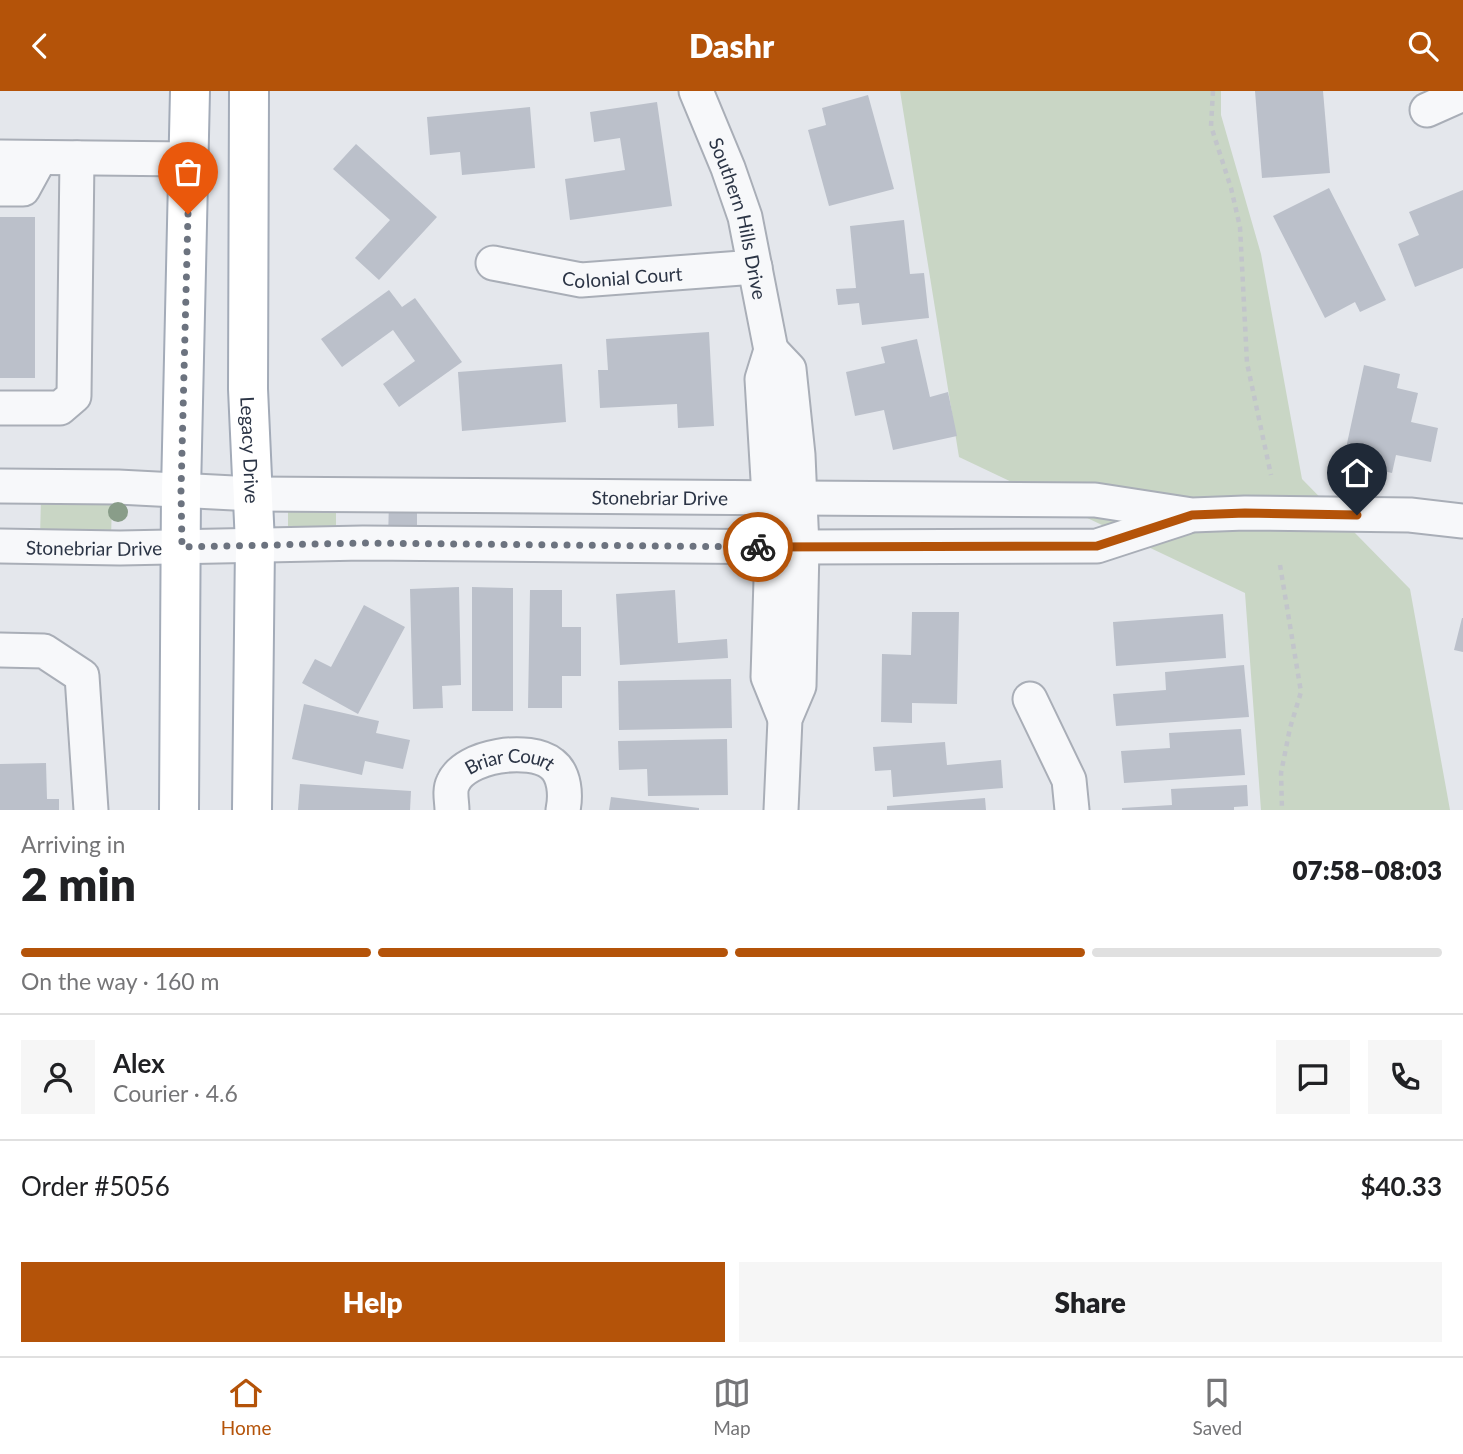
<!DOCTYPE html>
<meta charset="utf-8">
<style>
:root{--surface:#fff;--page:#f6f6f6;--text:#202124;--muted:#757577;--line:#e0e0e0;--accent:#b45309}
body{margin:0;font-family:Lato,sans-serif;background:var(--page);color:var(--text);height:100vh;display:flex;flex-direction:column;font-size:26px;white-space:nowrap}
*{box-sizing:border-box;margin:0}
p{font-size:23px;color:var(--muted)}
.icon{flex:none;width:38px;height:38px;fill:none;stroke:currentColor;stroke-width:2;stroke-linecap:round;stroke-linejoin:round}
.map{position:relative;height:719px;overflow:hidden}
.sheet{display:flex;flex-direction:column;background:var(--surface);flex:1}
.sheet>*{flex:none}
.pin{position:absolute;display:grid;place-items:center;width:60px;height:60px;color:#fff;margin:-72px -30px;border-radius:50% 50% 50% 0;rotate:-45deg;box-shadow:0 0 7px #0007}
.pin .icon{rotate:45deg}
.courier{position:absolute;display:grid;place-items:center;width:70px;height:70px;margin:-35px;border:5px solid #b45309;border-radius:50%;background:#fff;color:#222;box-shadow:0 2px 9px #0007}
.summary em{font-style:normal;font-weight:800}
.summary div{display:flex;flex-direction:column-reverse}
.summary{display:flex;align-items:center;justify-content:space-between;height:119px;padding:0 21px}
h1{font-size:46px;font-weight:800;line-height:52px}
.bar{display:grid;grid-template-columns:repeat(4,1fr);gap:10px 7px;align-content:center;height:84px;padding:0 21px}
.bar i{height:9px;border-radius:5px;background:var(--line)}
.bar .selected{background:var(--accent)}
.bar p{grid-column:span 4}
.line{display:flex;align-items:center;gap:18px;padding:0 21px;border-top:2px solid var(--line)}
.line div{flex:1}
.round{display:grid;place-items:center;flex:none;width:74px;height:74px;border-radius:0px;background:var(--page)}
.action{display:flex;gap:14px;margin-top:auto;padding:14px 21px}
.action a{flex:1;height:80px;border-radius:0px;background:var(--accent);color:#fff;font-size:28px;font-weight:800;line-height:80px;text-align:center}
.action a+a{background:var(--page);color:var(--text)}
header{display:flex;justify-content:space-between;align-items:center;height:91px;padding:0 21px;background:var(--accent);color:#fff;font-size:32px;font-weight:800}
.menu{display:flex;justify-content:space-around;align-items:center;height:98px;border-top:2px solid var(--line);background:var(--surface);font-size:19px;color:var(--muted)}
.menu a{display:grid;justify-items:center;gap:4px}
.menu .selected{color:var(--accent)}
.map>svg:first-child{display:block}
.green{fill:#c9d6c5}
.building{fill:#bbc0ca}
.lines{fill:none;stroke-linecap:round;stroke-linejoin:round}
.minor-casing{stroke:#a9aeb7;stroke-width:37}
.major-casing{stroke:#a3abb8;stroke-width:42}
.path{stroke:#c2c5cb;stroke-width:4.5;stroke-dasharray:5 5;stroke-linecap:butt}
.minor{stroke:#f7f8fa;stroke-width:33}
.major{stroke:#fff;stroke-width:38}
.tree{fill:#899d89}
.done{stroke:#6c737f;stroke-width:7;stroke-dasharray:0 12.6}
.route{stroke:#b45309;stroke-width:9}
.labels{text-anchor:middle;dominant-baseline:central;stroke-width:5;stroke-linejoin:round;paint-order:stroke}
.street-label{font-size:19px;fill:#2b3445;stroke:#f4f6f9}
</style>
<header><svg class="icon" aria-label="back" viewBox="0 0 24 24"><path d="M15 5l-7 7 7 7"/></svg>Dashr<svg class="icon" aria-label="search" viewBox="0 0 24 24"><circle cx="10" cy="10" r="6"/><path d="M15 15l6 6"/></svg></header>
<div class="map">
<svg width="1463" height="719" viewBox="0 0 1463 719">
<rect width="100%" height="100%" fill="#e4e7ec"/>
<g class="green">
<path d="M900 0H1221V24L1261 163 1302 388 1410 498 1450 719H1261L1245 502 959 366Z"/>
<path d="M41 408 112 410 111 448 40 446Z"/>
<path d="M288 413 336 414V438H288Z"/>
</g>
<g class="building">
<path d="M1255 0H1323L1330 82 1262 87Z"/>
<path d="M868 4 894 98 829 115 808 39 826 34 822 17Z"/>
<path d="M657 11 672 115 570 129 565 88 625 79 620 47 594 51 590 21Z"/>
<path d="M530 16 535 77 462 84 460 61 430 64 427 26Z"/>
<path d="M356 53 437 126 379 189 355 167 390 129 333 78Z"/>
<path d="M1329 97 1386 209 1360 221 1355 211 1325 227 1273 125Z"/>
<path d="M1463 99V177L1415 196 1398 153 1419 144 1409 121Z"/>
<rect x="0" y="126" width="35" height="161"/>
<path d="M904 129 910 183 924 182 929 227 862 234 859 212 838 214 836 198 856 197 850 135Z"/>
<path d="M389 199 402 216 415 207 462 271 399 316 383 293 415 270 393 239 342 276 321 248Z"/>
<path d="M709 241 714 335 678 337 677 313 600 317 598 279H608L606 248Z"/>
<path d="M917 248 930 306 948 301 957 345 893 359 884 319 855 325 846 281 885 272 881 256Z"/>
<path d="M562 273 566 331 462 340 458 281Z"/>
<path d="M1364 274 1400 283 1397 297 1418 302 1411 331 1438 337 1431 371 1396 364 1392 382 1343 371Z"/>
<path d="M389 409H417V450H388Z"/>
<path d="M459 496 461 594 442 595 443 617 413 618 410 498Z"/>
<path d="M472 496 513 497V620H472Z"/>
<path d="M530 499H562V536H581V585H562V617H528Z"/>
<path d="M675 499 678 552 727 548 728 567 620 574 616 503Z"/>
<path d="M364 514 405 536 358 623 302 592 315 568 331 576Z"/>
<path d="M912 521H959L957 613 912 612V632L881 631 882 563 911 564Z"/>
<path d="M1223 523 1226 567 1116 575 1113 531Z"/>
<path d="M1462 527H1463V561L1454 559Z"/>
<path d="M1244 574 1249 626 1116 635 1113 603 1166 599 1165 581Z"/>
<path d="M731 588 732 637 619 639 618 590Z"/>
<path d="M304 613 379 630 376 642 410 649 403 678 365 670 362 684 292 668Z"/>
<path d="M1241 638 1245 684 1124 692 1121 660 1170 657 1169 642Z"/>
<path d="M727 648 728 704 648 705 647 678 619 679 618 650Z"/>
<path d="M945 651 947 674 1001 669 1003 697 893 706 891 679 875 680 873 656Z"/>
<path d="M46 672 47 708H59V719H0V673Z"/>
<path d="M300 693 411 700 410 719H298Z"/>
<path d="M1247 694 1248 715 1234 716V719H1122V717L1172 714 1171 698Z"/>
<path d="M611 706 699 717V719H609Z"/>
<path d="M985 707 986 719H887V715Z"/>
</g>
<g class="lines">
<g class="minor-casing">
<g id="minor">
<path id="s1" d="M696 0 728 77 745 126 771 259 762 288 772 456 768 586 785 628"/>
<path d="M1427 19 1463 3"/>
<path d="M0 66 189 68"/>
<path d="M0 98H23L40 67"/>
<path id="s2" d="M493 172 581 189 755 176"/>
<path d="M771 259 789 278 798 364 802 456 799 595 785 628 781 719"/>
<path d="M0 317H60L74 305 77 67"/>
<path id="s3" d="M0 395 118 396 253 403 1095 409 1192 424 1245 422 1410 424 1463 430"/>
<path id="s4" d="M0 455 120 457 363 452 802 456 1097 455 1186 426"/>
<path d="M0 559 44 560 82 585 91 719"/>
<path d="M1030 608 1069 689 1072 719"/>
<path id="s5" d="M452 719C452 711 449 700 453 692 465 664 530 655 552 673 565 683 566 704 563 719"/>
</g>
</g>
<g class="major-casing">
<g id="major">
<path id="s6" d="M249 0 248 298 255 453 252 719"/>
<path d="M179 719 181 400 190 0"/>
</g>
</g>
<g class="path">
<path d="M1213 0 1211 35 1231 97 1240 136 1247 272 1271 384"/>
<path d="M1280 474 1301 601 1290 637 1281 682 1282 719"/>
</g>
<use href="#minor" class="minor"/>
<use href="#major" class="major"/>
</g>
<circle class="tree" cx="118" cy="421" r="10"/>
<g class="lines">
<path class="done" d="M188 123 181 400 182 456 363 452 758 456"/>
<path class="route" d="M758 456 1097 455 1192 424 1245 422 1357 424"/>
</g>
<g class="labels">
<g class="street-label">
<text stroke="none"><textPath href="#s1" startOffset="135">Southern Hills Drive</textPath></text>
<text stroke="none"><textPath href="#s2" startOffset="131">Colonial Court</textPath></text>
<text stroke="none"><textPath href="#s6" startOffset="359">Legacy Drive</textPath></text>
<text stroke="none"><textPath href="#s3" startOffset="660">Stonebriar Drive</textPath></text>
<text stroke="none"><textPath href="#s4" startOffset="94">Stonebriar Drive</textPath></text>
<text stroke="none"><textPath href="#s5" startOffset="93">Briar Court</textPath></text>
</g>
</g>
</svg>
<div class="pin" style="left:188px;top:123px;background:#ea580c"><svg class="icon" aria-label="bag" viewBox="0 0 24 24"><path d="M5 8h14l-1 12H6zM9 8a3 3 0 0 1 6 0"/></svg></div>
<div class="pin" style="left:1357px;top:424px;background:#1f2937"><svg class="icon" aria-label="home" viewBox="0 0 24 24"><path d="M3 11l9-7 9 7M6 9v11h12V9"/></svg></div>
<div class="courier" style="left:758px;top:456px"><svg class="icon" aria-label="bike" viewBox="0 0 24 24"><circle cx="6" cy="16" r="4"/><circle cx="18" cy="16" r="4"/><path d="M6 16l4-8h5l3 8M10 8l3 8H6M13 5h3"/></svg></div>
</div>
<section class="sheet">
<div class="summary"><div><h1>2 min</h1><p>Arriving in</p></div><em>07:58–08:03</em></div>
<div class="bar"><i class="selected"></i><i class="selected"></i><i class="selected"></i><i></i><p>On the way · 160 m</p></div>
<div class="line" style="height:126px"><a class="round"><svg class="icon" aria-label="person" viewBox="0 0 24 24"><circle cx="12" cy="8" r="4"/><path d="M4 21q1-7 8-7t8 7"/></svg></a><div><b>Alex</b><p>Courier · 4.6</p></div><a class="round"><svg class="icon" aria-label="chat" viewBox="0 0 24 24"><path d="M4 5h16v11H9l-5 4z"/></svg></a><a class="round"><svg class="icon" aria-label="phone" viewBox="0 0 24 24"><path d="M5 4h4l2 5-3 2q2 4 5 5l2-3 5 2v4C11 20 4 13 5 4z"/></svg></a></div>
<div class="line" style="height:91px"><div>Order #5056</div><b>$40.33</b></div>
<div class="action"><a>Help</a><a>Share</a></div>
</section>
<nav class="menu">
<a class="selected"><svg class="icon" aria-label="home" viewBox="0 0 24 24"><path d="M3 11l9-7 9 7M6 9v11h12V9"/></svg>Home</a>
<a><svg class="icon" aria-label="map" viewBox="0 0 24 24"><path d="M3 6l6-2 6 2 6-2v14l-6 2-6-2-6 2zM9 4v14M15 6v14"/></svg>Map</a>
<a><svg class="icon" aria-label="saved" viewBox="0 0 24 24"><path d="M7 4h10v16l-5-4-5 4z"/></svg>Saved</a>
</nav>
